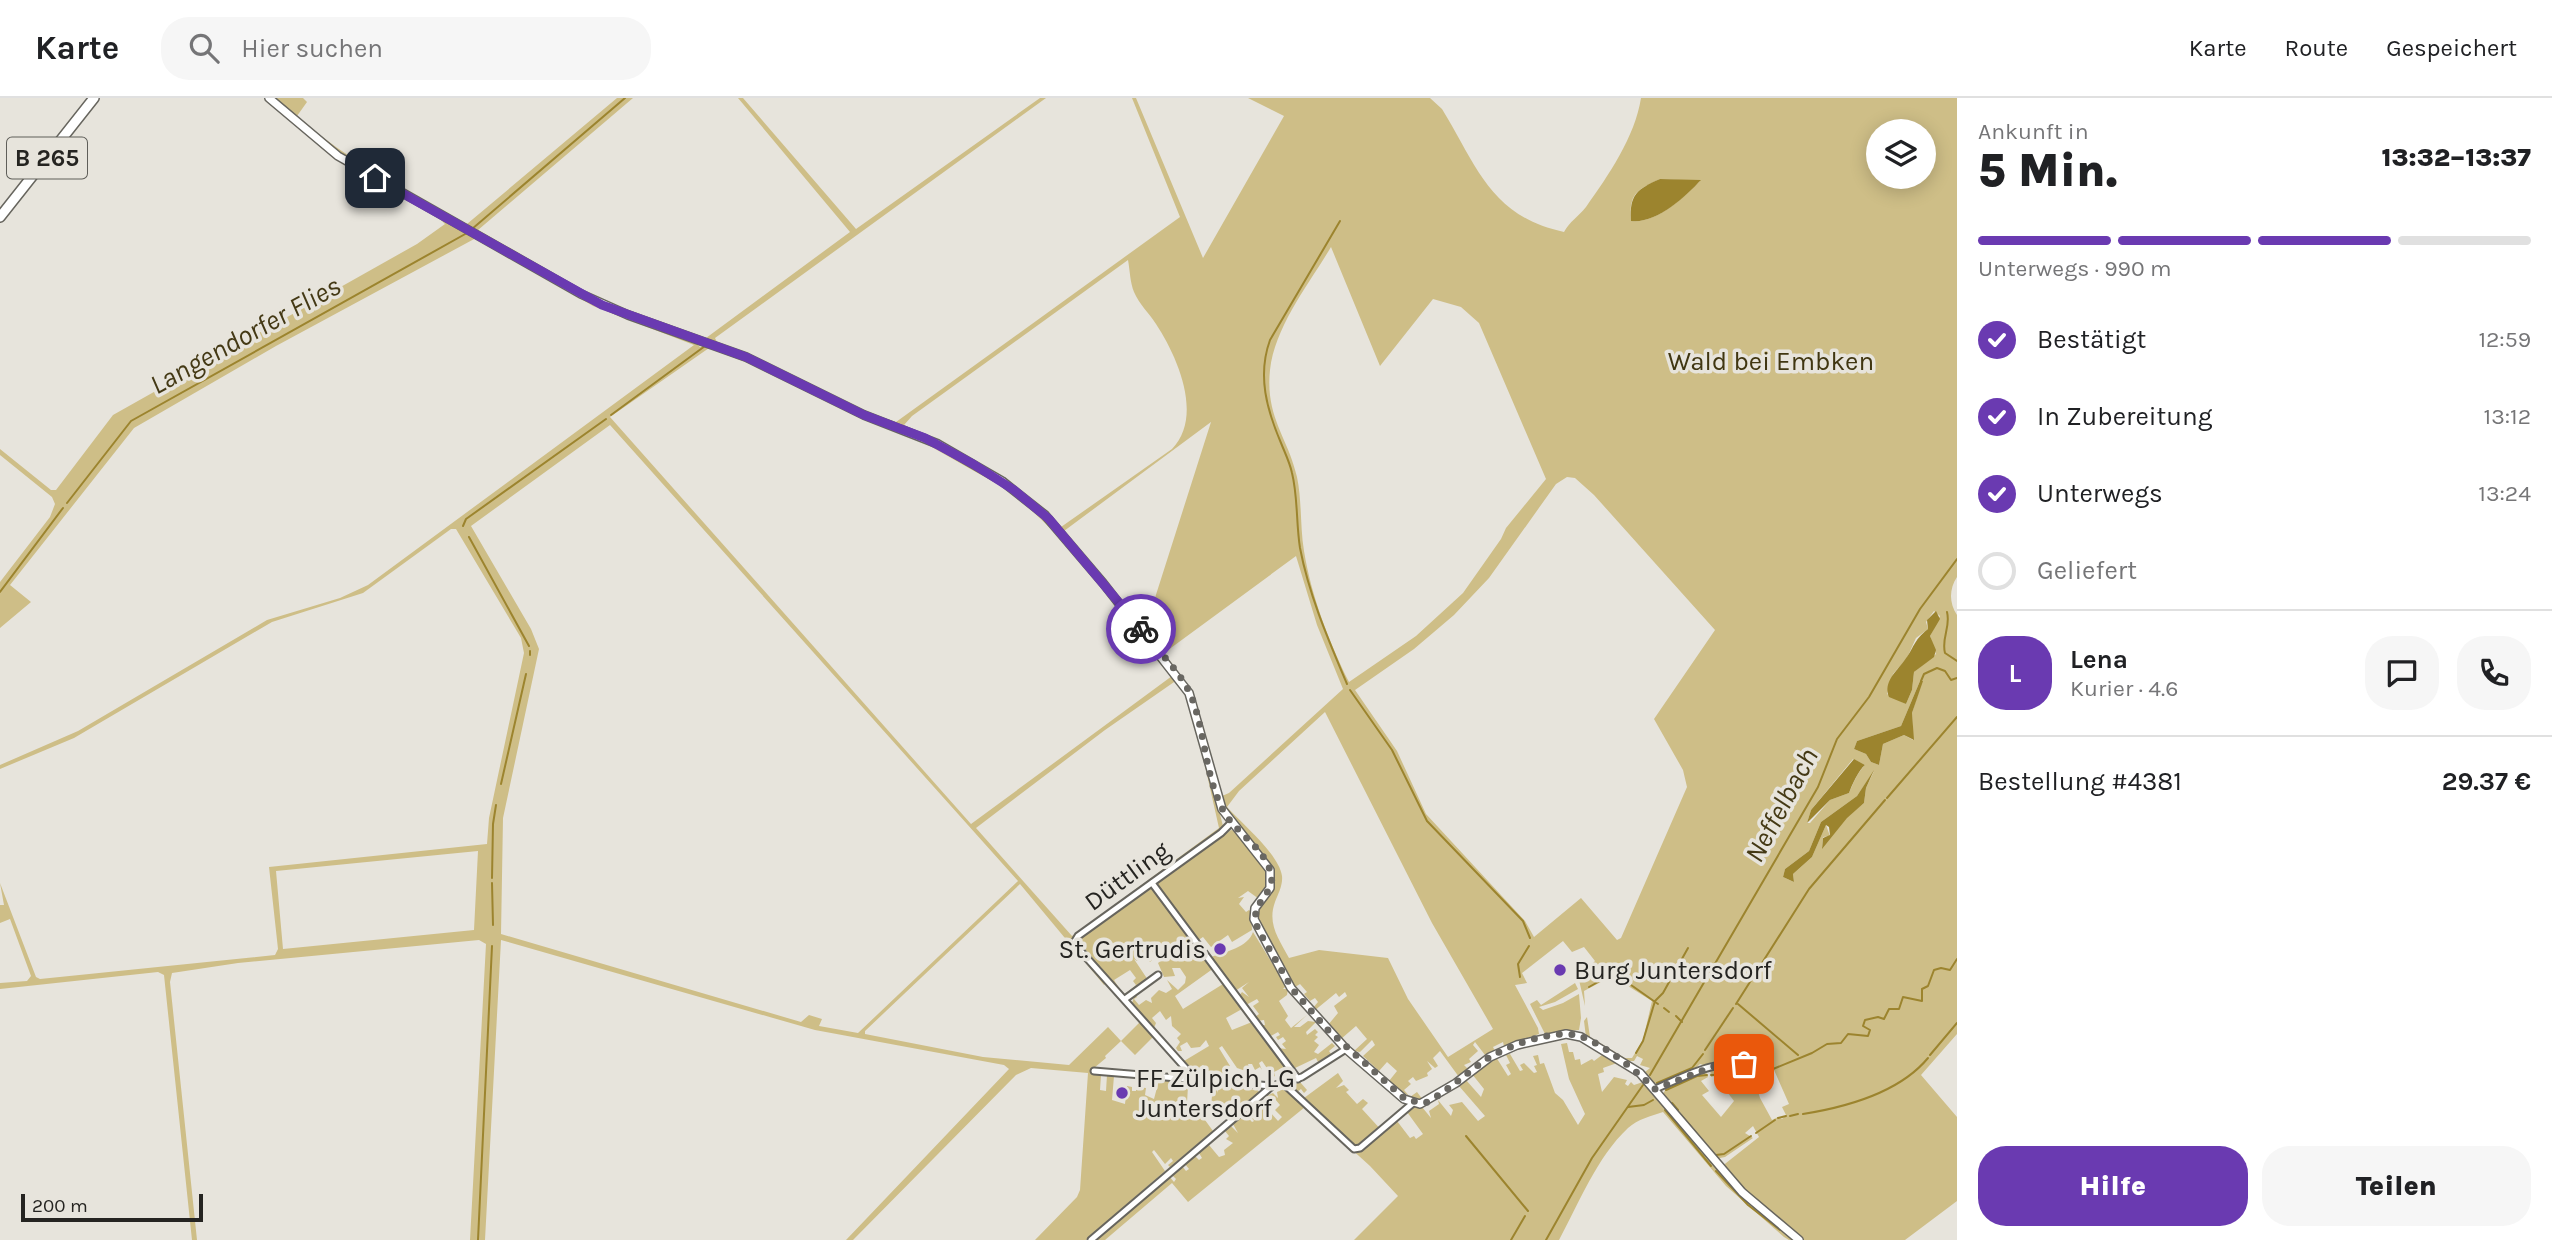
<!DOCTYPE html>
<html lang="de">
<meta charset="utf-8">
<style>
:root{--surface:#fff;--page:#f6f6f6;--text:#202124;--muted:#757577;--line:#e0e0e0;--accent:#6a3ab1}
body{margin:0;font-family:Karla,sans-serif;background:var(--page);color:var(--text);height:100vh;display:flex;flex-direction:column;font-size:26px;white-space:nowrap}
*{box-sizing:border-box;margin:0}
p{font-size:23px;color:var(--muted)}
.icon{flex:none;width:38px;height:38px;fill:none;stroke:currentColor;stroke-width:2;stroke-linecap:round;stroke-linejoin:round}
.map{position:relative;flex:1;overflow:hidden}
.panel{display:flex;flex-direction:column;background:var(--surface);width:595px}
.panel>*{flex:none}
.tools{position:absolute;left:1866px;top:21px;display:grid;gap:14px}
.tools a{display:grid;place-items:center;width:70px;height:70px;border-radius:50%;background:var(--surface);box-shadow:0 4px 18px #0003;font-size:35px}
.scale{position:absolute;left:21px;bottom:18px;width:182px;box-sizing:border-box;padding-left:7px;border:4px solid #252421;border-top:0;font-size:19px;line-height:24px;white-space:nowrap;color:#252421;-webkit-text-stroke:5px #e7e4dc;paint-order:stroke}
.pin{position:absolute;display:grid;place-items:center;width:60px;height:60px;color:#fff;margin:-30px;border-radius:14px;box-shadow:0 4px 10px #0006}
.courier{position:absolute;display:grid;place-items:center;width:70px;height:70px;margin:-35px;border:5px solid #6a3ab1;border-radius:50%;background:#fff;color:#222;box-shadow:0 2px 9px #0007}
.summary em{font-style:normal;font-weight:800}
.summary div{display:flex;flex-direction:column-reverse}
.summary{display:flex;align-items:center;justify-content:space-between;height:119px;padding:0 21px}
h1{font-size:46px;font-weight:800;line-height:52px}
.bar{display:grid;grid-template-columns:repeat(4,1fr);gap:10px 7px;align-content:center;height:84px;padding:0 21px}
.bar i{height:9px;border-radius:5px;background:var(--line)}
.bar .current{background:var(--accent)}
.bar p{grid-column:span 4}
.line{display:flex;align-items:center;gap:18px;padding:0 21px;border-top:2px solid var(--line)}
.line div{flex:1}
.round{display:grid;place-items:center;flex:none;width:74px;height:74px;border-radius:28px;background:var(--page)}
ol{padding:0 21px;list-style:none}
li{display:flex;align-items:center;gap:21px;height:77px}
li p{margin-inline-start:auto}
li .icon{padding:7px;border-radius:50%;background:var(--accent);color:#fff;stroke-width:4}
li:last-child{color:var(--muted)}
li i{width:38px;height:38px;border:4px solid var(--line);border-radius:50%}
.cta{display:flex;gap:14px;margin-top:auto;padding:14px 21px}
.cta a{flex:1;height:80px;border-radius:28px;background:var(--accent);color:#fff;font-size:28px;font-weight:800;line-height:80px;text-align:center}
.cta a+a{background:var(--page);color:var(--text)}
header{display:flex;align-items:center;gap:42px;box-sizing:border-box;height:98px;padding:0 35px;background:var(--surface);border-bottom:2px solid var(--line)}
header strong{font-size:33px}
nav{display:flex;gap:38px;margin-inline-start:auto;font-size:24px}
.search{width:490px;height:63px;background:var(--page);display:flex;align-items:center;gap:18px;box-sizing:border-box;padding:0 24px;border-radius:28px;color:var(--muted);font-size:26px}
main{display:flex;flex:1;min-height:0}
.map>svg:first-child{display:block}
.green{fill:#cebe87;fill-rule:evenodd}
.water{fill:#9c842e}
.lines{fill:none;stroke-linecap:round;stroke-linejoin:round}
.stream{stroke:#9c842e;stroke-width:2}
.minor-casing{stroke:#67655e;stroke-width:9}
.tertiary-casing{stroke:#67655e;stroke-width:10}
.primary-casing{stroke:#67655e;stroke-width:12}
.minor{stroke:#fff;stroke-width:5}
.tertiary{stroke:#fff;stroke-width:7}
.primary{stroke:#fff;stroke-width:9}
.done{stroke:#696762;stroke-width:7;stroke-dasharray:0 12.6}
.route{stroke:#6a3ab1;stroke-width:9}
.poi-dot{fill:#6a3ab1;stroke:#e7e4dc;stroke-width:2.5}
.labels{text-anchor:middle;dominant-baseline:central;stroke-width:7;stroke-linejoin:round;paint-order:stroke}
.shield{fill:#e7e4dc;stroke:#5f5e59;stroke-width:2}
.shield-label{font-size:24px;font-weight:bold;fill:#252421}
.park-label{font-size:26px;fill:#403611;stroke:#e7e4dc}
.street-label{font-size:26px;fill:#252421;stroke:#e7e4dc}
.poi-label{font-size:26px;fill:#252421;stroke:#e7e4dc;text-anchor:start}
.water-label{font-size:28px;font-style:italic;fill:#443915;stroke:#e7e4dc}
</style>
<header>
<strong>Karte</strong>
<div class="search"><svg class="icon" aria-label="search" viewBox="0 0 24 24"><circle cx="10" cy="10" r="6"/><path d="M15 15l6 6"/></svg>Hier suchen</div>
<nav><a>Karte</a><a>Route</a><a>Gespeichert</a></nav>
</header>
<main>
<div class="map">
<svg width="1957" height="1142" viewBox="0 0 1957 1142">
<rect width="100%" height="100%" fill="#e7e4dc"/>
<g class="green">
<path d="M265 0 317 44 355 70 592 204 692 242 700 249 710 247 756 265 861 317 923 341 1013 393 1059 435 1180 584 1193 611 1223 728 1219 734 1075 838V848L1110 887 1106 885 1104 887 1020 786 865 933V936L983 959 1069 967 1108 929 1121 943 1141 923 1154 938 1135 957 1121 943 1105 958 1106 960 1094 970 1093 975 1101 977 1100 992 1106 993 1107 977 1114 978 1112 1002 1125 1006 1127 988 1132 989V993H1136V989L1146 990 1145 997 1154 1001 1159 982 1196 986 1188 988 1187 1005 1193 1006V1010L1197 1011 1213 1033 1170 1069 1168 1067 1173 1063 1171 1060 1165 1066 1154 1052 1152 1054 1165 1073 1086 1142H1035L1077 1099 1080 1092 1088 975 1031 970 1016 977 853 1142H846L1009 971 1004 967 815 932 501 842 485 1142H470L486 846 479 842 238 865 172 875 170 884 197 1142H192L164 877 158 874 0 891V885L27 883 31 878 10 821 0 825V807H4L0 785 36 879 40 881 275 857 278 851 269 769 487 746 489 720 524 555 521 540 456 431H451L363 495 272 524 74 640 0 671V667L78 633 267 522 340 500 368 487 694 247 593 208 476 140 276 248 134 330 10 487 31 504 0 530V484L50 419 55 406 52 399 0 357V351L51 392H56L113 317 417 146 445 126 436 117 329 56ZM709 250 766 272 861 320 921 343 1013 395 1064 443 1172 578 971 726 610 319ZM610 327 1018 783 858 935 819 928 822 921 809 917 801 924 501 836 503 720 539 551 531 531 471 428ZM1177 582 1192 610 1219 730 1072 838 976 730 1105 632ZM478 753 474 832 283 851 276 773Z"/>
<path d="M274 0H303L307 4 297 18C347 63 408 93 467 126L617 0H633L478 132 599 201 706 240 850 134 738 0H743L856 131 1040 0H1046L715 240 717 244C779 267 834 304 896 324L1180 119 1132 0H1136L1203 160 1284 18 1248 0H1430L1442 11C1477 68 1490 118 1564 134 1569 124 1579 118 1586 109 1608 78 1635 39 1641 0H1957V479C1949 491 1949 505 1957 517V936L1921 977 1957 1019V1103L1905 1142H1803L1756 1105 1721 1069 1759 1039 1753 1028 1745 1035 1753 1040 1725 1059 1715 1061 1663 996 1668 987 1706 974 1708 979 1701 983 1709 993 1702 997 1721 1019 1734 1003 1715 978 1711 979 1710 970 1740 966 1757 973 1759 978 1754 980 1760 1000 1772 1022 1778 1019 1782 1021 1786 1017 1782 1009 1789 1006 1774 972 1762 978C1747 952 1720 973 1700 966 1690 977 1668 988 1654 985L1645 974 1650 970 1640 967 1643 961 1637 958 1634 963H1627L1586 939 1584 923 1587 919 1590 939 1625 960H1632L1643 942 1652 903 1612 878 1584 893 1585 908 1579 882 1594 869 1592 866 1595 863 1584 849 1572 854 1563 843 1522 875 1527 885 1515 887 1538 930 1539 936 1504 948 1503 944 1493 949 1495 953 1485 957 1475 944 1473 947 1478 953 1469 961 1471 964 1464 967 1467 970 1473 967 1459 979 1440 953 1433 960 1438 968 1435 970 1427 963 1432 971 1427 975 1428 978 1416 983 1413 979 1408 983 1411 986 1404 992 1410 999 1417 994 1423 1002C1408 1000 1401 993 1389 983L1397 973 1387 964 1379 973 1363 958 1375 947 1372 942 1360 954 1354 953 1367 941 1356 928 1341 941 1328 927 1338 915 1334 908 1347 898 1345 894 1339 899 1336 895 1314 913 1312 911 1318 904 1315 900 1310 903 1304 896 1307 894 1300 886 1295 889 1285 869 1281 867 1256 818C1259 805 1272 797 1274 784 1277 762 1237 731 1225 713V705L1219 696 1192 596 1162 556 1165 549 1157 550 1152 538 1145 534 1061 430 1008 385 901 326 867 316 766 266 715 246 712 242 637 219 596 202 349 63 321 43ZM1878 33H1923V79H1878ZM1660 81 1700 83C1684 99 1656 126 1631 123 1629 96 1636 92 1660 81ZM1331 149 1380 268 1433 201 1461 209 1479 225 1546 381 1506 430 1501 441 1463 495 1416 538 1349 584C1329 544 1311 497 1304 453 1300 429 1302 403 1297 379 1288 339 1265 319 1270 272 1275 228 1309 186 1331 149ZM1128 162C1130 173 1130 184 1134 194 1139 206 1149 215 1156 226 1177 258 1204 318 1172 351L1061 429 1008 382 940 343 904 327 912 318ZM1211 324 1154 503 1133 515 1064 433ZM1567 379 1575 380 1594 397 1715 532 1654 621 1683 672 1687 689 1621 840 1617 842 1581 800 1534 839 1525 823 1426 716 1397 653 1355 592 1414 551 1454 517 1489 480 1556 386ZM1296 458 1317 527 1343 591 1229 695 1222 698 1193 595 1164 555ZM1934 513 1940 518 1930 538 1936 556 1914 574 1912 592 1906 606 1887 596 1893 576 1907 560 1916 540 1928 531 1926 524ZM1920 583H1922L1912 615 1913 642 1904 637 1883 646 1879 667 1871 664 1866 656 1854 651 1857 643 1901 628ZM1325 614 1432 825 1493 931 1448 959 1408 901 1388 860 1319 852 1289 860C1279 841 1267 826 1275 804 1278 796 1283 787 1282 778 1279 756 1242 726 1227 709L1239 693ZM1853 661 1865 667C1857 675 1853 686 1849 695L1830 702 1810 725H1807L1811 712ZM1874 673 1866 690 1864 705 1847 719 1822 750 1823 739 1830 738 1826 727 1812 759 1793 776 1794 784 1783 779 1785 771 1809 753 1821 724 1857 698Z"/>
<path d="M1231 732 1236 733C1255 756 1280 772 1259 801L1248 793 1238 800 1244 799 1239 806 1246 814 1249 812 1251 814 1252 832 1232 844 1228 837 1211 849 1203 839 1197 843 1159 792 1158 785Z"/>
<path d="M1150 789 1214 870 1175 898 1183 911 1223 886 1242 911 1226 920 1232 932 1252 924 1291 976 1286 978 1282 970 1274 974 1275 978 1273 979 1262 963 1259 965 1262 972 1260 969 1255 972 1252 966H1248L1253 979H1248L1246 973 1237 970 1222 948 1219 950 1230 968 1222 973 1225 978 1221 982 1198 980 1208 972 1203 967 1193 974 1184 963 1209 948 1206 942 1200 949 1191 950 1187 944 1180 948 1182 953H1178L1176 950 1180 944 1177 940 1181 936 1172 928 1171 918 1166 922 1160 913 1152 920 1156 925 1154 930 1132 905 1135 896 1137 899 1134 901 1139 907 1146 902 1152 905 1151 900 1159 892 1166 895 1172 891 1167 882 1178 892 1185 885 1186 879 1180 870H1172L1175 878 1164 879 1158 865 1167 858 1161 849 1151 855 1146 853 1152 862 1150 864 1145 858 1137 863 1134 861 1148 882 1130 894 1129 893 1136 887 1133 883 1136 880 1130 872 1114 882 1119 890 1080 850 1078 840Z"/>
<path d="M1253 834 1286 888 1283 891H1288L1287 897 1279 903 1288 918 1285 922 1291 930 1307 917 1294 929H1300L1308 923 1316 924 1306 934 1307 937 1315 931 1318 934 1315 937 1318 939 1314 943 1319 947 1314 954 1318 956 1332 945 1335 948 1329 953 1331 956 1318 964 1316 960 1293 971 1278 950 1286 951 1282 946 1286 943 1283 939 1278 942 1276 939 1280 937 1278 934 1269 939 1261 927H1265L1264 922 1257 923 1255 919 1259 916 1253 908 1259 904 1257 901 1246 907 1239 898 1242 894 1249 899 1242 890 1249 884 1235 893 1211 859C1226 854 1248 849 1253 834Z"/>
<path d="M1575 885 1578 891 1555 904 1539 909 1543 912 1563 905 1579 896 1581 920 1579 932 1545 936 1530 906 1537 902 1541 907Z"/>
<path d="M1567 945 1569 954H1573L1575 962 1580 961 1581 967 1592 961 1594 963 1602 957 1617 965 1603 970 1604 974 1598 976 1602 994 1614 979 1627 982 1625 986 1628 988 1631 984 1634 987 1643 984 1736 1091 1797 1142H1789L1784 1139 1726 1088 1663 1014C1651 1018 1638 1021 1628 1030 1597 1059 1579 1105 1559 1142H1354L1398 1098 1370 1068 1305 1009 1188 1104 1172 1085 1105 1142H1095L1168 1077 1174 1084 1176 1081 1172 1077 1182 1068 1186 1073 1189 1071 1185 1066 1195 1058 1199 1062 1202 1060 1199 1055 1209 1047 1219 1059 1225 1057 1224 1052 1233 1045 1226 1041 1229 1038 1225 1033 1231 1028 1238 1035 1233 1026 1245 1016 1252 1024 1254 1023 1251 1019 1258 1013 1255 1008 1261 1004 1278 1023 1282 1019 1275 1012 1280 1007 1275 1001 1269 1005 1264 999 1273 995 1278 1000 1277 994 1300 984 1307 992 1304 995 1301 991 1297 994 1304 1000 1338 975 1343 983 1336 990 1344 987 1349 992 1346 994 1357 1006 1363 1001 1368 1005 1362 1011 1383 1034 1397 1023 1410 1040 1414 1038 1416 1041 1423 1036 1407 1014 1415 1009H1422L1431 1020 1429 1013 1439 1006 1438 1002 1451 1018 1453 1012 1449 1007 1462 1004 1478 1023 1485 1018 1459 988 1466 982 1481 999 1484 991 1472 976 1496 959 1508 978 1511 976 1506 967 1510 965 1506 957 1510 956 1520 973 1523 972 1520 967 1524 965 1534 975 1537 974 1534 968 1537 967 1533 958 1538 957 1540 966 1544 965 1555 995 1563 1002 1578 1027 1585 1016 1569 981 1561 946Z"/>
<path d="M1213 988H1217V995L1219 988 1258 992 1259 995 1228 1022 1217 1010 1214 1012 1211 1008Z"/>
</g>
<g class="water">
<path d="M1660 81 1701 82C1685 99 1656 126 1631 123 1629 97 1637 91 1660 81Z"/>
<path d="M1936 513 1940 521 1930 538 1936 552 1934 559 1914 574 1912 592 1906 606 1889 599C1883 584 1896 574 1904 563 1915 549 1912 544 1928 531L1927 522Z"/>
<path d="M1920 583H1923L1912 615 1914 642 1904 637 1883 646 1879 667 1871 664 1866 656 1854 651 1857 643 1901 628Z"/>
<path d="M1854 661 1865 667C1858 673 1852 687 1849 695L1830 702 1807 725 1811 712Z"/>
<path d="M1874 672 1866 690 1864 705 1847 720 1822 751 1823 740 1830 737 1829 729 1826 727 1812 759 1793 776 1794 784 1783 779 1785 771 1809 753 1821 724 1857 698Z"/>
</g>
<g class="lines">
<g class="stream">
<path d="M1340 123 1270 242C1257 278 1267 312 1281 345 1285 355 1290 365 1292 375 1298 399 1296 425 1300 450 1309 497 1328 541 1347 586"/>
<path d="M472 131 625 0"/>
<path d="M611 317 705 248"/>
<path d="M67 405 131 323 467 135"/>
<path d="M463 428 466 421 606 321"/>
<path d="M469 439 529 548"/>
<path d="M0 494 63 410"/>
<path d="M1947 514C1951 529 1941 540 1945 555L1957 563"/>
<path d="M530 553V557"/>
<path d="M1921 583 1924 576 1937 570 1945 573 1951 582 1957 580"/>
<path d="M1350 592 1392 652 1427 723 1523 823 1530 840"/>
<path d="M501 686 526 576"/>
<path d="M1887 700 1957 619"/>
<path d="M492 780 493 726 496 707"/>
<path d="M492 785 493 827"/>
<path d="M1520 879 1518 866 1529 848"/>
<path d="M1589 889 1614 875 1658 906"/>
<path d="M1736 906 1809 791 1885 702"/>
<path d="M1738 906 1798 957"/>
<path d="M1664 910 1669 914"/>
<path d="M1676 918 1682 924"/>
<path d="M1705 952 1733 910"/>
<path d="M1636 955 1643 943 1655 903 1663 895 1688 850"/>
<path d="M1930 957 1957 925"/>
<path d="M1761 976 1812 955 1827 946 1841 945 1848 936 1868 938 1870 932 1863 928 1865 922 1878 919 1884 921 1889 911H1899L1903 899 1922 903V891L1928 888 1934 872 1941 870 1950 872 1957 861"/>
<path d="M1650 977 1818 689 1837 641 1869 599 1920 511 1957 461"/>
<path d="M1711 977 1756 976"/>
<path d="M1657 985 1692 970 1703 956"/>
<path d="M1666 992 1697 978 1707 977"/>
<path d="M1672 1005 1678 1012"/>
<path d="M1628 1009 1644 1007 1653 1002"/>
<path d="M1665 1012 1711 1068"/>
<path d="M1803 1016C1847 1009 1899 995 1928 960"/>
<path d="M1681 1017 1692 1030"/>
<path d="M1790 1018 1798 1016"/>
<path d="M1778 1020 1786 1018"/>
<path d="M1694 1032 1702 1042"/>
<path d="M1756 1035 1775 1022"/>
<path d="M1466 1038 1528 1113"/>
<path d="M1716 1057 1724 1056 1751 1038"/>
<path d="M1716 1073 1748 1107 1780 1132"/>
<path d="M1786 1136 1794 1142"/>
<path d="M478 1142 492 848"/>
<path d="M1511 1142 1525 1118"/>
<path d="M1546 1142 1592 1060 1643 987"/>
</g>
<g class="minor-casing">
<g id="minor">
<path d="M1152 785 1298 981"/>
<path d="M1125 901 1158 877"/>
<path d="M1094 973 1272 988 1302 979 1346 951"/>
<path d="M1197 983 1077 849 1075 843 1078 838 1221 735 1231 725"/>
<path d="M1284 986 1354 1051 1360 1050 1413 1005"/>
<path d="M1655 991C1686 978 1719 959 1752 968L1761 978"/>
<path d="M1091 1142 1272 988"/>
</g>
</g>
<g class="tertiary-casing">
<path id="tertiary" d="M269 0 338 58 581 196 628 217 746 259 864 317 938 346 1002 383 1045 417 1103 485 1189 595 1222 711 1270 772V790L1255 810 1254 821 1291 890 1346 951 1404 1001 1420 1006 1456 985 1490 959 1517 947 1566 936 1581 939 1640 975 1742 1094 1799 1142"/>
</g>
<g class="primary-casing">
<path id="primary" d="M0 119 94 0"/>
</g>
<use href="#minor" class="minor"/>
<use href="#tertiary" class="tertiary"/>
<use href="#primary" class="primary"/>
</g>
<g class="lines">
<path class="done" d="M1141 531C1157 552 1182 575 1192 600 1205 635 1205 675 1221 708 1232 733 1261 746 1270 772 1280 798 1243 803 1260 835L1293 892 1328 932 1406 1002 1425 1005C1448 993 1466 975 1487 961 1506 948 1551 932 1575 937 1598 941 1638 974 1655 991L1717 967 1744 966"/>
<path class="route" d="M375 80 602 207 746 259 864 317 925 340 973 366 1014 392 1049 421 1141 531"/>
</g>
<g class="poi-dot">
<circle cx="1220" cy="851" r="7"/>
<circle cx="1560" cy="872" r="7"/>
<circle cx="1122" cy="995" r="7"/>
</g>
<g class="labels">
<rect class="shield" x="7" y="39.5" width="80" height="41" rx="5"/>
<g class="shield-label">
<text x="47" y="60">B 265</text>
</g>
<g class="park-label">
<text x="1771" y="263">Wald bei Embken</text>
</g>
<g class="street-label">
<text transform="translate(1127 778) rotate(-36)">Düttling</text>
</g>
<g class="poi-label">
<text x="1206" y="851" text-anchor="end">St. Gertrudis</text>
<text x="1574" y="872">Burg Juntersdorf</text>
<text x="1136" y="980">FF Zülpich LG<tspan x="1136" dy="30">Juntersdorf</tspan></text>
</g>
<g class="water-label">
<text transform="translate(245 237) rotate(-29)">Langendorfer Flies</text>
<text transform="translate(1781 707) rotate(-62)">Neffelbach</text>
</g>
</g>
</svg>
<div class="tools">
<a><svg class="icon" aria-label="layers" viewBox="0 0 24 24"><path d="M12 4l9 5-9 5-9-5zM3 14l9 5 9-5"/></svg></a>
</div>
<div class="scale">200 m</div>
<div class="pin" style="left:1744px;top:966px;background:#ea580c"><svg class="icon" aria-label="bag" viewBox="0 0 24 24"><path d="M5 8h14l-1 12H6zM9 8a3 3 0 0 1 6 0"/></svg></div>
<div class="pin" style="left:375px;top:80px;background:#1f2937"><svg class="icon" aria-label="home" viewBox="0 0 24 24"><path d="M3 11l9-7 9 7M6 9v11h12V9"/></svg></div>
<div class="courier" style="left:1141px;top:531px"><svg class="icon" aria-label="bike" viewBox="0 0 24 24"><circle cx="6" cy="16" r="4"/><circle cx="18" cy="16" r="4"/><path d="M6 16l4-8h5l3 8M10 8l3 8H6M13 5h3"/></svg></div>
</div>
<section class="panel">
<div class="summary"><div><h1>5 Min.</h1><p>Ankunft in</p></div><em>13:32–13:37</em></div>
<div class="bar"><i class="current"></i><i class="current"></i><i class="current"></i><i></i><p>Unterwegs · 990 m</p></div>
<ol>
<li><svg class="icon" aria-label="check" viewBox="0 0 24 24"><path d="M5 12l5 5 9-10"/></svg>Bestätigt<p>12:59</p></li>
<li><svg class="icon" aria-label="check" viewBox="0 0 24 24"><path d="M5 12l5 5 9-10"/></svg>In Zubereitung<p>13:12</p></li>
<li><svg class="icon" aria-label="check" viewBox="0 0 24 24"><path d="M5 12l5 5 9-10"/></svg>Unterwegs<p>13:24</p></li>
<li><i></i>Geliefert</li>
</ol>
<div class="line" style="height:126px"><b class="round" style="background:var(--accent);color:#fff">L</b><div><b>Lena</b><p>Kurier · 4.6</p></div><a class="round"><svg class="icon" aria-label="chat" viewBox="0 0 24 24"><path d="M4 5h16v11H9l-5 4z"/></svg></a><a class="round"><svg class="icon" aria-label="phone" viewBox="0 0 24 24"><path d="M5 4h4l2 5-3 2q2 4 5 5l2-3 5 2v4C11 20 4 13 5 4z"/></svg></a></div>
<div class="line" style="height:91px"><div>Bestellung #4381</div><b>29.37 €</b></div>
<div class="cta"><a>Hilfe</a><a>Teilen</a></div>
</section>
</main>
